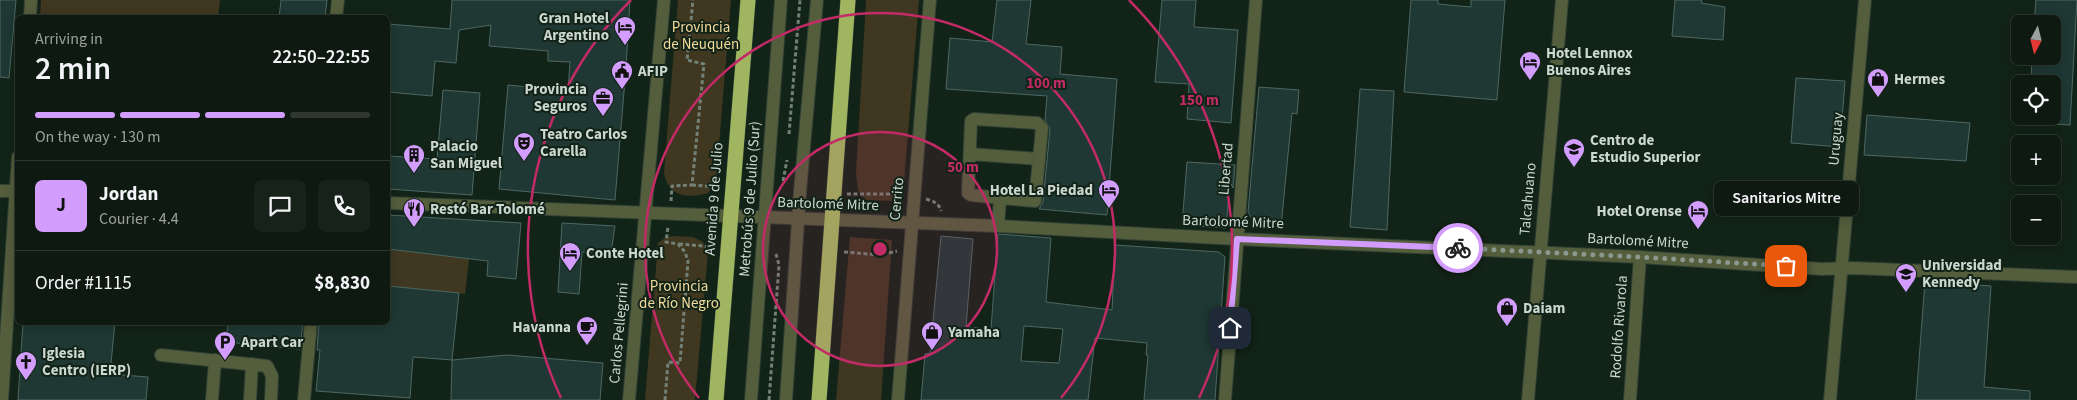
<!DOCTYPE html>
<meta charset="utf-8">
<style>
:root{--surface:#0e1a11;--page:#17231a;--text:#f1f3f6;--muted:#9ba19f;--line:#2e3831;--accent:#d29dfd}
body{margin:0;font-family:"Source Sans 3",sans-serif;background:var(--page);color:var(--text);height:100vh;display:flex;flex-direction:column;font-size:19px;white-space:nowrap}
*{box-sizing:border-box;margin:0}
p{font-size:16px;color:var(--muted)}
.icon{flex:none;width:28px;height:28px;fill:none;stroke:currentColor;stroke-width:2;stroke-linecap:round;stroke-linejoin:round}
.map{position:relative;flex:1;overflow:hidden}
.drawer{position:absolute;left:15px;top:15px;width:375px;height:310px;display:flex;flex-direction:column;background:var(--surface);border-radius:8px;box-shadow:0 2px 12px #0003,0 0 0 1px var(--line)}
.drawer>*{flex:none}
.needle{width:32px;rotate:187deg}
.controls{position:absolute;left:2011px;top:15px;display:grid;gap:10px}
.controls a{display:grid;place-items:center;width:50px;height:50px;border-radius:8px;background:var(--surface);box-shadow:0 2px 12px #0003,0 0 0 1px var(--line);font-size:25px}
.pin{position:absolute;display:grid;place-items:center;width:42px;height:42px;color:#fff;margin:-21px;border-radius:10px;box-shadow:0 2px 8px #0006}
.courier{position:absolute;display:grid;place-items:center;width:50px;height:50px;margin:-25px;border:4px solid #d29dfd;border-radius:50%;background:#fff;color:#222;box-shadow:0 1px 6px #0007}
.bubble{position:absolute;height:35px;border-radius:8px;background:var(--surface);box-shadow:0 2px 12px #0003,0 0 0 1px var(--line);font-size:16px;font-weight:600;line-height:35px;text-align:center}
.summary em{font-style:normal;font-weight:600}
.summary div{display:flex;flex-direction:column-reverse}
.summary{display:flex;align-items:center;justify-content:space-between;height:85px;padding:0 20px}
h1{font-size:32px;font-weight:600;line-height:38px}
.bar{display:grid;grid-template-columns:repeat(4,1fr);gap:8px 5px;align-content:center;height:60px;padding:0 20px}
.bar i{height:6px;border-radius:4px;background:var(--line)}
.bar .current{background:var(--accent)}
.bar p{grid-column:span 4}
.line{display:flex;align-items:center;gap:12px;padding:0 20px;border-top:1px solid var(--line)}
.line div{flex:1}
.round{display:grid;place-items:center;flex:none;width:52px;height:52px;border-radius:8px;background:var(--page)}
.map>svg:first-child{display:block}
.green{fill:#3f3720}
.building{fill:#1f3834;stroke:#4d6864;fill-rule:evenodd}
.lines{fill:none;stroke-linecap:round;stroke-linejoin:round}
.minor-casing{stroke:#304034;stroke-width:14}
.highway-casing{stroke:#304034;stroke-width:16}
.path{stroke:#728076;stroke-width:3;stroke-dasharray:4 2.5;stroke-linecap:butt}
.minor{stroke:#545d3c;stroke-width:12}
.highway{stroke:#a0b560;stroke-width:15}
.done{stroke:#8b988f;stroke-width:5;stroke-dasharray:0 9}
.route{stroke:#d29dfd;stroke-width:6}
.ring{fill:none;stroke:#c32b67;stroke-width:2.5}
.labels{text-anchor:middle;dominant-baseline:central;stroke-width:4;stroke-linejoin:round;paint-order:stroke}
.poi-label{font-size:15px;font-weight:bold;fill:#ccd7cf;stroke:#122317;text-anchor:start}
.park-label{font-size:15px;fill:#f3db9c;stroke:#122317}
.street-label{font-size:15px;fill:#ccd7cf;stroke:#122317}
.centre{fill:#c32b67;stroke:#122317;stroke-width:2.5}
.ring-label{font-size:15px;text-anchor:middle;font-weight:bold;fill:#c32b67;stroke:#122317;stroke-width:4;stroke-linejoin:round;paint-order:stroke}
</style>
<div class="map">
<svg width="2077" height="400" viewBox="0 0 2077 400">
<rect width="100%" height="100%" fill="#122317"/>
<g class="green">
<path d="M41 0H220L218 17H40Z"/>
<path d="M678 0H731L716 182 708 193C687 199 668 197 664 172Z"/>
<path d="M866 0H919L903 195 897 201 865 200 858 190 856 174Z"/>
<path d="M676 236 693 237 703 242 708 252 695 400H645L658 243 666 237Z"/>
<path d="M850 237 892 240 881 400H836Z"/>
<path d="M388 249 469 259 465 294 388 286Z"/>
</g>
<g class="building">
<path d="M0 0H16L9 78 0 77Z"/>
<path d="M281 0H327L325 18H279Z"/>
<path d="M452 0H630L626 68 615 200 499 189 508 85 568 91 570 62 548 61V51L489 46 491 25 459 30 456 63 435 61 432 96 388 92V24L450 29Z"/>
<path d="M997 0H1031L1026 44 1062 47 1060 74 1117 79 1107 215 1039 209 1043 202 1050 129 1045 120 1047 96 946 89 950 38 992 42Z"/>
<path d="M1162 0H1196L1194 27 1238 30 1231 123 1187 119 1189 84 1155 82Z"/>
<path d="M1411 0H1438V4L1471 7V0H1505L1497 100 1404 92Z"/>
<path d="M1675 0H1702L1701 3 1725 7 1723 40 1672 36Z"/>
<path d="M2036 0H2077L2070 125 2052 124V84H2031L2032 56H2052V24H2034Z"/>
<path d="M1796 78 1845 81 1840 147 1791 143Z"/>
<path d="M1259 87 1299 90 1297 114 1292 113 1281 227 1255 224 1248 212Z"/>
<path d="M1360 89 1394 91 1387 230 1350 227Z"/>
<path d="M443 90 480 93 472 195 388 189V156L437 159Z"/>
<path d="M1867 115 1970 123 1966 161 1864 155Z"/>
<path d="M1187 162 1235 165 1233 188 1230 182 1226 228 1182 225Z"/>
<path d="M388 215 521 223 516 279 487 276 488 261 388 249Z"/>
<path d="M562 223 615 226 611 253 582 252 579 294 558 292Z"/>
<path d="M998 234 1051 238 1046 302 1112 310 1115 245 1219 252 1225 257 1215 400H1144L1148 355H1146L1147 343 1095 338 1088 400H921L925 354 930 353 941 236 973 239 966 327 991 329ZM1024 326 1063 329 1059 363 1021 361Z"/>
<path d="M1925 281 1991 286 1984 387 2030 391V400H1916Z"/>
<path d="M388 286 459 293 452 360 413 357 410 398 316 391 320 350H317L319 322H388Z"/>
<path d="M23 322H115L110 374 148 377 146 400H18Z"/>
<path d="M228 322H303L300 349 226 342Z"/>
<path d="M507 355 603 363 600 400H451L452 360Z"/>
</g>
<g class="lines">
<g class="minor-casing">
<g id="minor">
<path d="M30 18 31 0"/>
<path d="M336 18 338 0"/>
<path d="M970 154 1039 159 1042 128 1037 123 974 119 971 121 968 193 971 195 1000 198 998 226"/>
<path d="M0 191H18"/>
<path d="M1000 198 1035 201 1039 159"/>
<path d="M388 203 998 226 1237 239 1640 257 1822 269 1853 268 2077 277"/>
<path d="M161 355 267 366 272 376 271 400"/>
<path d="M2 400 18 157"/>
<path d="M212 400 215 360"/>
<path d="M250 400 252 364"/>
<path d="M304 400 311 322"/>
<path d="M629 400 664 0"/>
<path d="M751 400 781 0"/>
<path d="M786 400 800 192 817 0"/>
<path d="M898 400 930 0"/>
<path d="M1225 400 1256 0"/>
<path d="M1528 400 1562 0"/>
<path d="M1630 400 1640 257"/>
<path d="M1830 400 1865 0"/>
</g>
</g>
<g class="highway-casing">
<g id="highway">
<path d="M716 400 748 0"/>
<path d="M819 400 848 0"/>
</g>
</g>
<g class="path">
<path d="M789 134 800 0"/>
<path d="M783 181 787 160"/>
<path d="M692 185 718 187"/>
<path d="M847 194H903"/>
<path d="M926 199C933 201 939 203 941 211"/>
<path d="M671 201 672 186 692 185 704 64 687 60 693 0"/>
<path d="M679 244 715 247"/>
<path d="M844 252 881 255 897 251"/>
<path d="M665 400 668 362 680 363 688 261 685 252 678 244 666 242 668 227"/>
<path d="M769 400 779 265 776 254"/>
</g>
<use href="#minor" class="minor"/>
<use href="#highway" class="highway"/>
</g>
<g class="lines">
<path class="done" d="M1458 248 1640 257 1786 266"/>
<path class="route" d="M1230 328 1237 239 1458 248"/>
</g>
<circle cx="880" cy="249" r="117" fill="#c32b67" fill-opacity=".12"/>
<g class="ring">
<circle cx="880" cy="249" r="117"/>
<path d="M699 398A235 235 0 1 1 1061 398"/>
<path d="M561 398A352 352 0 0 1 631 0M1129 0A352 352 0 0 1 1199 398"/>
</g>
<defs>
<g id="hotel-pin" transform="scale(1.125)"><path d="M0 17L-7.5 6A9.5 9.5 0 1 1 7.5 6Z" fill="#d29dfd" stroke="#122317"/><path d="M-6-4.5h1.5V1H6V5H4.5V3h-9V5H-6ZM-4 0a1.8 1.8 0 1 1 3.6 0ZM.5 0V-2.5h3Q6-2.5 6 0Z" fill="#111"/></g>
<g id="civic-pin" transform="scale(1.125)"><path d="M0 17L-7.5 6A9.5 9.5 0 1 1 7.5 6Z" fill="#d29dfd" stroke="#122317"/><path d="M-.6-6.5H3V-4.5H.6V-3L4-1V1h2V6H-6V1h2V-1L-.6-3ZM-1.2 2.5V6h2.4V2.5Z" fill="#111"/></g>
<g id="shop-pin" transform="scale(1.125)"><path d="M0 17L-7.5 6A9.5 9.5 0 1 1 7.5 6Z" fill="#d29dfd" stroke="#122317"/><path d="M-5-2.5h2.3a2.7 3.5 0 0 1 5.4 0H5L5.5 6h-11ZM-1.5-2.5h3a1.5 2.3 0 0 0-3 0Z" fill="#111"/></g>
<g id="office-pin" transform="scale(1.125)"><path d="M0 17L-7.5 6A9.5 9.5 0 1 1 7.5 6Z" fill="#d29dfd" stroke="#122317"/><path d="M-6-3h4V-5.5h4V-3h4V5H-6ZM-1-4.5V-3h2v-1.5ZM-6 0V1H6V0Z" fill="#111"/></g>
<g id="theatre-pin" transform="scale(1.125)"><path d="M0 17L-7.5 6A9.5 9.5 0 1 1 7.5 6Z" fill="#d29dfd" stroke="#122317"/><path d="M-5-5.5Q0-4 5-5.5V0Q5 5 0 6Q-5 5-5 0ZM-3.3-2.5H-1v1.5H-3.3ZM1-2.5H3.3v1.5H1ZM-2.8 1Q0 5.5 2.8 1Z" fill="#111"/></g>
<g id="university-pin" transform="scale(1.125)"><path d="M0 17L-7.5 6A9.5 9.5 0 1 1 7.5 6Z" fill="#d29dfd" stroke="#122317"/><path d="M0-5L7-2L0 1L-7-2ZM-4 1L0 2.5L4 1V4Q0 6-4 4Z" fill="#111"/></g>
<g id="building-pin" transform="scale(1.125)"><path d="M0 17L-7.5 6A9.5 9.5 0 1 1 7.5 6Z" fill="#d29dfd" stroke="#122317"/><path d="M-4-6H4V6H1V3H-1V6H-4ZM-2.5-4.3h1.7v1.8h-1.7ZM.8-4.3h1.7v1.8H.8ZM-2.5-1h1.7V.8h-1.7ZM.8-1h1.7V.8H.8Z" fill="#111"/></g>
<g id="restaurant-pin" transform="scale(1.125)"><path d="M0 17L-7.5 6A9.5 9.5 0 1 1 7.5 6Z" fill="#d29dfd" stroke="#122317"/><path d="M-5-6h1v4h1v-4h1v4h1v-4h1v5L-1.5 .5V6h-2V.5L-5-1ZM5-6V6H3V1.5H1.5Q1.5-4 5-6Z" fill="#111"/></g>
<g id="cafe-pin" transform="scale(1.125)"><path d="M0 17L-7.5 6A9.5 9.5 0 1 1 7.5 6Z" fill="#d29dfd" stroke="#122317"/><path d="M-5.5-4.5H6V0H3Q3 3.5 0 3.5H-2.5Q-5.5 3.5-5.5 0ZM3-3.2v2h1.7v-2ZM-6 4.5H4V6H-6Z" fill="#111"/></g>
<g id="parking-pin" transform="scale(1.125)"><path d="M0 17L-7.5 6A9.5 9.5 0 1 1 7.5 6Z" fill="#d29dfd" stroke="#122317"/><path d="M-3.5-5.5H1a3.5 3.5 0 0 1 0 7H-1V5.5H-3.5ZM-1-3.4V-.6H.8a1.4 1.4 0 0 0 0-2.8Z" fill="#111"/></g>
<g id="church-pin" transform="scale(1.125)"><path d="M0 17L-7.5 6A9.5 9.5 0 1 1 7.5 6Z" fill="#d29dfd" stroke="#122317"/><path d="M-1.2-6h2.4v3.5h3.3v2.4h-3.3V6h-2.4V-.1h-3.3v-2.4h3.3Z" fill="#111"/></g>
</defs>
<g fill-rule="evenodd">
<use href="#hotel-pin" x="625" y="27"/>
<use href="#hotel-pin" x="1530" y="62"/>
<use href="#civic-pin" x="622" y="71"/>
<use href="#shop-pin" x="1878" y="79"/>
<use href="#office-pin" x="603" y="98"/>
<use href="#theatre-pin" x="524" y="143"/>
<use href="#university-pin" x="1574" y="149"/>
<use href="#building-pin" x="414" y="155"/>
<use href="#hotel-pin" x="1109" y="190"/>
<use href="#restaurant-pin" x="414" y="209"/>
<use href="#hotel-pin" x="1698" y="211"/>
<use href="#hotel-pin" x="570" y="253"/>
<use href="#university-pin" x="1906" y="274"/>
<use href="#shop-pin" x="1507" y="308"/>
<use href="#cafe-pin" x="587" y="327"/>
<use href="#shop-pin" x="932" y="332"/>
<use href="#parking-pin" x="225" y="342"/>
<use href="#church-pin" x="26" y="362"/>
</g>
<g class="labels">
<g class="poi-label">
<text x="609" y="18" text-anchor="end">Gran Hotel<tspan x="609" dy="17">Argentino</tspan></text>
<text x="1546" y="53">Hotel Lennox<tspan x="1546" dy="17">Buenos Aires</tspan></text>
<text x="638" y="71">AFIP</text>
<text x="1894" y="79">Hermes</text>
<text x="587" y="89" text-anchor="end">Provincia<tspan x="587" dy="17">Seguros</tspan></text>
<text x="540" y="134">Teatro Carlos<tspan x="540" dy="17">Carella</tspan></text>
<text x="1590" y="140">Centro de<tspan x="1590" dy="17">Estudio Superior</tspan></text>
<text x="430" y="146">Palacio<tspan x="430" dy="17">San Miguel</tspan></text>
<text x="1093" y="190" text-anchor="end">Hotel La Piedad</text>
<text x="430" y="209">Restó Bar Tolomé</text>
<text x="1682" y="211" text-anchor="end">Hotel Orense</text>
<text x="586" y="253">Conte Hotel</text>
<text x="1922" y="265">Universidad<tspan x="1922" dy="17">Kennedy</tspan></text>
<text x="1523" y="308">Daiam</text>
<text x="571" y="327" text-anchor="end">Havanna</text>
<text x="948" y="332">Yamaha</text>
<text x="241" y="342">Apart Car</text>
<text x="42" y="353">Iglesia<tspan x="42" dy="17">Centro (IERP)</tspan></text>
</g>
<g class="park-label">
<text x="701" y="27">Provincia<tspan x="701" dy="17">de Neuquén</tspan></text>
<text x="679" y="286">Provincia<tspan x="679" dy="17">de Río Negro</tspan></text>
</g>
<g class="street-label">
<text transform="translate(1836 139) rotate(-85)">Uruguay</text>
<text transform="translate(1226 169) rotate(-85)">Libertad</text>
<text transform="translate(714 199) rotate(-86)">Avenida 9 de Julio</text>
<text transform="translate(750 199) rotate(-86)">Metrobús 9 de Julio (Sur)</text>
<text transform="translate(897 199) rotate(-85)">Cerrito</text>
<text transform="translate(1528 199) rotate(-85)">Talcahuano</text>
<text transform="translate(828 204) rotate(2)">Bartolomé Mitre</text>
<text transform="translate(1233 222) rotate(2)">Bartolomé Mitre</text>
<text transform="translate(1638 241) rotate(3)">Bartolomé Mitre</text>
<text transform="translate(1619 327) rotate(-86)">Rodolfo Rivarola</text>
<text transform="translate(619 333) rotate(-85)">Carlos Pellegrini</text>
</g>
</g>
<circle cx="880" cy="249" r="8" class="centre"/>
<g class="ring-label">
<text x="1046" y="88">100 m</text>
<text x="1199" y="105">150 m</text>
<text x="963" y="172">50 m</text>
</g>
</svg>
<div class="controls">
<a><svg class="needle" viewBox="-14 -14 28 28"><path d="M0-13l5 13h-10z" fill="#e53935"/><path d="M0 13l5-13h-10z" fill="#9ba19f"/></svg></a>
<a><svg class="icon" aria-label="locate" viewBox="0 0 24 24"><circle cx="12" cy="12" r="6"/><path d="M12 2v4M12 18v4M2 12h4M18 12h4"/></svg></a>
<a>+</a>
<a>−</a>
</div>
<div class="pin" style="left:1786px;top:266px;background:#ea580c"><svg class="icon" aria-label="bag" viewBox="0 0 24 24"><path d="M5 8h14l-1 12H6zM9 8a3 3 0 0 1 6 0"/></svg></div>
<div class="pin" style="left:1230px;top:328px;background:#1f2937"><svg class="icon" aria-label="home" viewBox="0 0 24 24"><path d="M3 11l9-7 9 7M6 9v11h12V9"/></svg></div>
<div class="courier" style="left:1458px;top:248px"><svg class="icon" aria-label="bike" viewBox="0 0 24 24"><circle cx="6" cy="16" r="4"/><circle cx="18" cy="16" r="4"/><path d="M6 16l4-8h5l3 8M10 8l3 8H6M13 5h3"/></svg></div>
<div class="bubble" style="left:1714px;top:181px;width:145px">Sanitarios Mitre</div>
<section class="drawer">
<div class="summary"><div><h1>2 min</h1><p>Arriving in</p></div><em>22:50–22:55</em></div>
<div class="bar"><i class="current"></i><i class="current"></i><i class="current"></i><i></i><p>On the way · 130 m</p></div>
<div class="line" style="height:90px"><b class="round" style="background:var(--accent);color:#111">J</b><div><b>Jordan</b><p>Courier · 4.4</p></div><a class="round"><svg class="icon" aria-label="chat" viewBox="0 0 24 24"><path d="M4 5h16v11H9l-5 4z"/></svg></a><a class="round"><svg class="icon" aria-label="phone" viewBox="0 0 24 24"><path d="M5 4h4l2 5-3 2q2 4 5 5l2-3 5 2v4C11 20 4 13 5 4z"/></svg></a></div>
<div class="line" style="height:65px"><div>Order #1115</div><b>$8,830</b></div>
</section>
</div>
